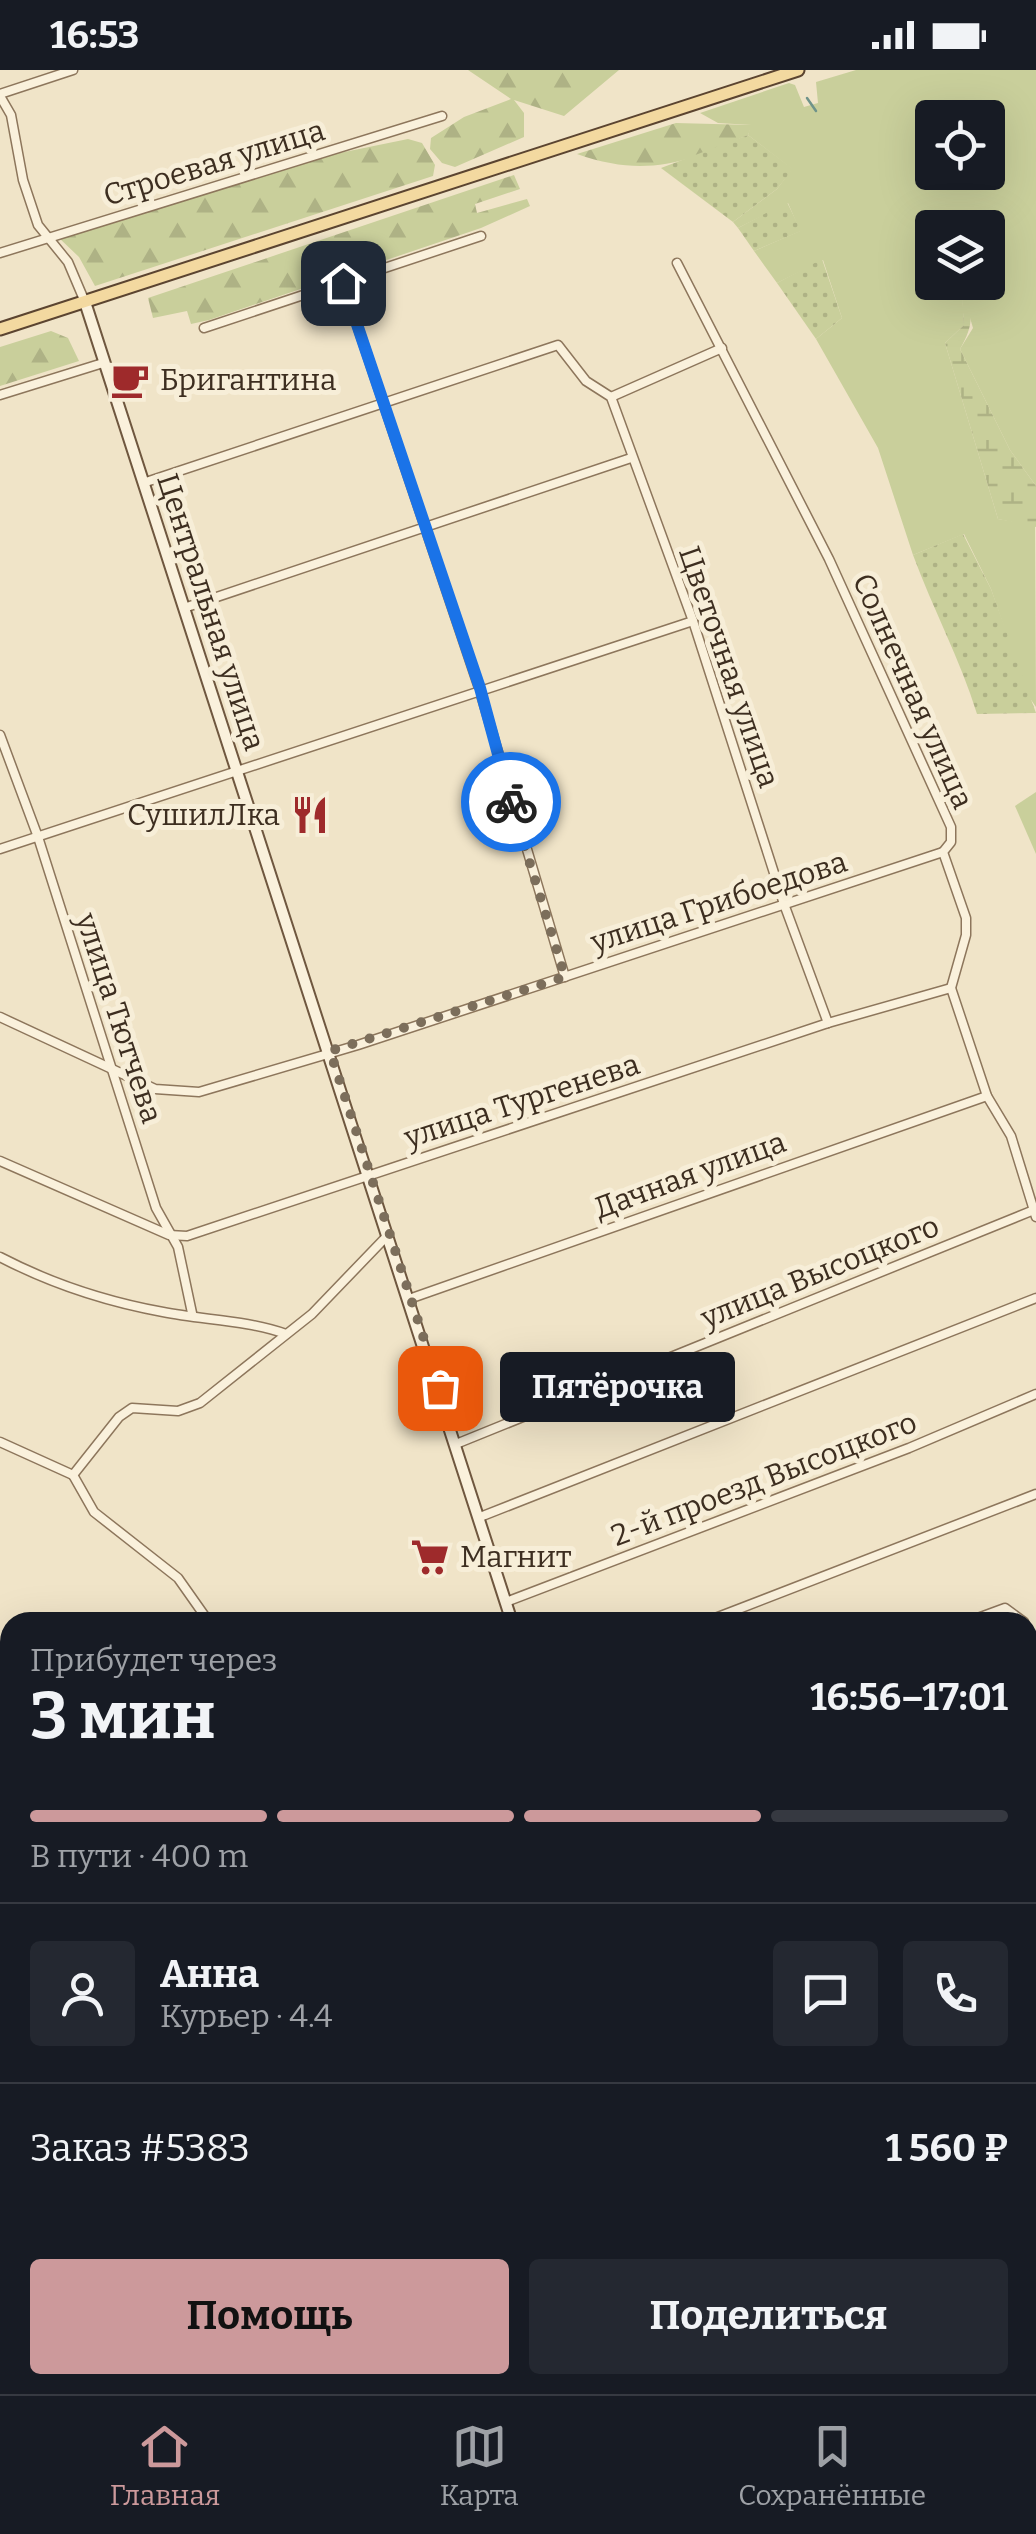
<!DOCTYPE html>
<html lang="ru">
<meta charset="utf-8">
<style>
:root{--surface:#171b24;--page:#242831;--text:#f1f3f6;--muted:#9ea1a6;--line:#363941;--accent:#cc999b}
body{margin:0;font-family:Bitter,serif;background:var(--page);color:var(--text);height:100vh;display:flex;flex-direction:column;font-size:38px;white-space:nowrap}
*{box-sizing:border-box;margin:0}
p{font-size:32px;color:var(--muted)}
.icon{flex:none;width:55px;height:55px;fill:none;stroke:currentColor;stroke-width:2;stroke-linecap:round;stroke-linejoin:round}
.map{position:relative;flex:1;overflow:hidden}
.side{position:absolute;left:0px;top:1542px;width:1038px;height:782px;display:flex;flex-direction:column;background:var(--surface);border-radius:30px 30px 0 0;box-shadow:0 10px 40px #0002}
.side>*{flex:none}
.controls{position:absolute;left:915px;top:30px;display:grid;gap:20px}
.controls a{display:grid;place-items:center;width:90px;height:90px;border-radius:10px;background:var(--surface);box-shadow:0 10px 40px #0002;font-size:50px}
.pin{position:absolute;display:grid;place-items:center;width:85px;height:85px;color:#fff;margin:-42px;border-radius:20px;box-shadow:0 5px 15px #0006}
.courier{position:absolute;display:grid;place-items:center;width:100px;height:100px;margin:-50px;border:8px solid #1a73e8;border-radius:50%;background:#fff;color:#222;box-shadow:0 2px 12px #0007}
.bubble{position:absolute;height:70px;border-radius:10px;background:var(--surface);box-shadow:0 10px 40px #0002;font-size:32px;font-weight:700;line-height:70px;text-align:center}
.headline em{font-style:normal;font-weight:700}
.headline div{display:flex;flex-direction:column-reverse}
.headline{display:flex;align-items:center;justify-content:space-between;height:170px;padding:0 30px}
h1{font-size:65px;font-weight:700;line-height:75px}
.bar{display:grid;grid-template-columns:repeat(4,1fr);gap:15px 10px;align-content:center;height:120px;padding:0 30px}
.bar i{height:12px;border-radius:8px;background:var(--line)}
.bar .active{background:var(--accent)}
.bar p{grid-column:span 4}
.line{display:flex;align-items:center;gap:25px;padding:0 30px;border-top:2px solid var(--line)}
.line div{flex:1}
.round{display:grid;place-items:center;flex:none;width:105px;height:105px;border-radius:10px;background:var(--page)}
.action{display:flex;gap:20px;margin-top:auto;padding:20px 30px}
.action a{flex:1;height:115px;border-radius:10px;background:var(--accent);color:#111;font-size:40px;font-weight:700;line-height:115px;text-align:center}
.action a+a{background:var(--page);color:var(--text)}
.status{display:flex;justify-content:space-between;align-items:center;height:70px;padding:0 50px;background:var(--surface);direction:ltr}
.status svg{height:28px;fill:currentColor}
.menu{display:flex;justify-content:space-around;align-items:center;height:140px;border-top:2px solid var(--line);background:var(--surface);font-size:28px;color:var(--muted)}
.menu a{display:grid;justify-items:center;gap:5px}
.menu .active{color:var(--accent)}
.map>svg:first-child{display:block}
.grass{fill:#c9cf9b;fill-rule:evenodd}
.forest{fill:url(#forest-firs)}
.wetland{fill:url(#wetland-marsh)}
.park{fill:url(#park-dots)}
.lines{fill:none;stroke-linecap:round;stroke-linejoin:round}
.stream{stroke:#6f938a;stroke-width:2.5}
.street-casing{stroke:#8d765c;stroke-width:11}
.secondary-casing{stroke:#6f573f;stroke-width:14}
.primary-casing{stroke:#5b4430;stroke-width:15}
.street{stroke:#faf1dc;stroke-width:8}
.secondary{stroke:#faf1dc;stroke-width:10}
.primary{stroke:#f3d9a0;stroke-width:11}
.done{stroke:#7c6e5b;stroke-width:10;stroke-dasharray:0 18}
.route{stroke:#1a73e8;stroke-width:12}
.labels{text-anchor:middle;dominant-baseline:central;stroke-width:10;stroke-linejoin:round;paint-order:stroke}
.street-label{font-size:30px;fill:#3d2e20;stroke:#f7eed8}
.poi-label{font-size:30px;fill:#3d2e20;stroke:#f7eed8;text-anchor:start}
</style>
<div class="status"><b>16:53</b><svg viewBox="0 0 49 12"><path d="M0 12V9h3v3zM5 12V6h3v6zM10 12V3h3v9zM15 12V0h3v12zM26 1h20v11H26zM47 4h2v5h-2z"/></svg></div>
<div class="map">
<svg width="1036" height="2324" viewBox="0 0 1036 2324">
<defs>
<pattern id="forest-firs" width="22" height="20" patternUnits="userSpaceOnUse" patternTransform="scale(2.5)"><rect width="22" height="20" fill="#c9cf9b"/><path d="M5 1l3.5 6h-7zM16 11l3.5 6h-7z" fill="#aeb285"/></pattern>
<pattern id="wetland-marsh" width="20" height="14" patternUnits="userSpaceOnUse" patternTransform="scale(2.5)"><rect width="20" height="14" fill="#c9cf9b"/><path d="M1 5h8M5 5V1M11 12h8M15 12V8" fill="none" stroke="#aeb285"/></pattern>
<pattern id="park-dots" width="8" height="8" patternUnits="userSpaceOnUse" patternTransform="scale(2.5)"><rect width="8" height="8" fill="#c9cf9b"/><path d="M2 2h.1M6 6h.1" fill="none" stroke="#aeb285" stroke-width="1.8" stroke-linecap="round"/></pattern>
</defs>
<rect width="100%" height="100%" fill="#f0e4c8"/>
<g class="grass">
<path d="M856 0H1036V416L1010 380 960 279 973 258 962 220 964 255 945 273 998 449 1035 455 1036 637 1027 624 991 519 964 464 913 485 878 378 816 269 842 248 823 190 777 213 754 181 800 161 788 133 738 158 733 152 777 119 792 99 748 65 751 55 718 53 700 43 789 13 795 15 804 37 818 33 816 12ZM932 48H988V102H932ZM932 158H988V212H932Z"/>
<path d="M1036 722V784L1015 736Z"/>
<path d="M202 2315H340L339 2324H196Z"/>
</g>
<g class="forest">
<path d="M468 0H619L564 46 514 30 524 43V67L455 97 442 93 430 79 431 68 464 47 511 29Z"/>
<path d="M676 53 752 55 748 65C686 93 645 108 577 84Z"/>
<path d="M408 69 422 73 435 95 433 106 95 216 79 187 58 167 315 88Z"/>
<path d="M514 105 520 119 475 134 477 143 527 129 530 136 481 158 209 250 191 254 187 241 153 248 148 228Z"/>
<path d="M51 261 68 268 79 291 0 316V277Z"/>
</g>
<path class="wetland" d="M961 217C974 242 974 255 960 279L1010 380 1036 416V457L998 449 945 273 964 255Z"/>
<g class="park">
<path d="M748 65 793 99 777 119 733 152 661 98Z"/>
<path d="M787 132 801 161 754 181 738 158Z"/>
<path d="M822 189 842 248 816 269 777 213Z"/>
<path d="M963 464 991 519 1036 643 977 644C960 589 933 539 913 485Z"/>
<path d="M10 2262V2315H48L47 2324H0V2270Z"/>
</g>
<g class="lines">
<g class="stream">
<path d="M807 28 816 41"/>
<path d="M263 2324 269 2315"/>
</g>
<g class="street-casing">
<g id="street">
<path d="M0 24 73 0"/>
<path d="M0 26 11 45 23 110 38 155 68 192 85 232"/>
<path d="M0 183 442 46"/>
<path d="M677 193 829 489 951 757V772L943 782 966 848V865L951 918 987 1026 1011 1066 1036 1147"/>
<path d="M343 213 479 618 565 907"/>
<path d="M204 258 481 166"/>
<path d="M0 325 103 293"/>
<path d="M611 327 722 278"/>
<path d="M143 413 558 275 586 311 611 327 693 551 784 834 828 953"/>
<path d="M184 538 631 388"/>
<path d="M0 665 38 767 156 1138 178 1177 192 1243"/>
<path d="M0 779 693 551"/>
<path d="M0 947 155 1019 199 1022 358 975 943 782"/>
<path d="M0 1091 169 1165 187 1166 828 953 951 918"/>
<path d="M0 1187C50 1213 108 1232 163 1242 203 1250 247 1250 286 1264"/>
<path d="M409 1229 987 1026"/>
<path d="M0 1372 73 1405 119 1347 132 1338 178 1341 200 1333 312 1244 388 1165"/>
<path d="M456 1374 1034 1140"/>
<path d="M73 1405 94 1442 178 1508 209 1552"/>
<path d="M480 1447 1036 1228"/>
<path d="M506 1532 909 1378 1036 1324"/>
<path d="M705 1552 1036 1424"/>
<path d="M967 1552 1005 1538 1024 1552"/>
<path d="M0 1718 10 1758"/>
<path d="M1028 1894 1036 1892"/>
<path d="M0 1908 10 1902"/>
<path d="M0 2004 10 2025"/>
<path d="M0 2159 10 2155"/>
<path d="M654 2315 656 2324"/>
</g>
</g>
<g class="secondary-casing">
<g id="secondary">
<path d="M85 232 512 1552"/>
<path d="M713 2315 714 2324"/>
</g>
</g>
<g class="primary-casing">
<path id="primary" d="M0 259 798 0"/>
</g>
<use href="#street" class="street"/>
<use href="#secondary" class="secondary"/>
<use href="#primary" class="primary"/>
</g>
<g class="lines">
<path class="done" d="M440 1318 330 981 565 907 511 732"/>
<path class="route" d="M343 213 480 618 511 732"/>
</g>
<defs>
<g id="cafe-bare" transform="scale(3)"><path d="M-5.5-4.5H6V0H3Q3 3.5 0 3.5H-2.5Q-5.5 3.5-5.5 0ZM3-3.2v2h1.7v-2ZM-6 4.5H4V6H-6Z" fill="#9e2a2b" stroke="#f7eed8" stroke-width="2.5" paint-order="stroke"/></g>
<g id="restaurant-bare" transform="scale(3)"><path d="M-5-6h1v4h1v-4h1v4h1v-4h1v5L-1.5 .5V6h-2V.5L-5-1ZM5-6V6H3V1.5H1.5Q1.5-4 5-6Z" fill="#9e2a2b" stroke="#f7eed8" stroke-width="2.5" paint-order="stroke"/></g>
<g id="supermarket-bare" transform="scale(3)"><path d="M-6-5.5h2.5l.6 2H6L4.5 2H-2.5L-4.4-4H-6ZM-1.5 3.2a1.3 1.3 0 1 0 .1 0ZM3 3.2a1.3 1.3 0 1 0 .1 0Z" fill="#9e2a2b" stroke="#f7eed8" stroke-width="2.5" paint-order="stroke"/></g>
</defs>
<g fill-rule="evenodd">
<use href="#cafe-bare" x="130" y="310"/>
<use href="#restaurant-bare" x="310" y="745"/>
<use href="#supermarket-bare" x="430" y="1487"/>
</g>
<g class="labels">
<g class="street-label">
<text transform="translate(214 93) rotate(-17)">Строевая улица</text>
<text transform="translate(211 542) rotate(72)">Центральная улица</text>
<text transform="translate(729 597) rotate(71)">Цветочная улица</text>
<text transform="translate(913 621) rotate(66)">Солнечная улица</text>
<text transform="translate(719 832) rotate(-18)">улица Грибоедова</text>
<text transform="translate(119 948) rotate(72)">улица Тютчева</text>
<text transform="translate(522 1031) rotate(-18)">улица Тургенева</text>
<text transform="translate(690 1105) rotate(-20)">Дачная улица</text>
<text transform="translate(820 1202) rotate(-22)">улица Высоцкого</text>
<text transform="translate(764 1409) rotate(-21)">2-й проезд Высоцкого</text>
</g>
<g class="poi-label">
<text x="160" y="310">Бригантина</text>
<text x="280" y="745" text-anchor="end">СушилЛка</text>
<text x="460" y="1487">Магнит</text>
</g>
</g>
</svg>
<div class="controls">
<a><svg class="icon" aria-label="locate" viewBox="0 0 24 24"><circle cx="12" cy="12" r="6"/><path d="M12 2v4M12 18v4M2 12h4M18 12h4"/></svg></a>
<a><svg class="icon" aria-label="layers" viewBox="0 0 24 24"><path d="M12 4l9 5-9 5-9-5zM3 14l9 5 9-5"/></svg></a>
</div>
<div class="pin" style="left:440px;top:1318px;background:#ea580c"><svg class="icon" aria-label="bag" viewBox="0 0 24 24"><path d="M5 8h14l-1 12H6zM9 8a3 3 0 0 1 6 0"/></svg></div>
<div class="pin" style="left:343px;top:213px;background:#1f2937"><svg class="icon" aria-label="home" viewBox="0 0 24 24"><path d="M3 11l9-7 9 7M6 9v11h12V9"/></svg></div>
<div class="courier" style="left:511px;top:732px"><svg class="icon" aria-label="bike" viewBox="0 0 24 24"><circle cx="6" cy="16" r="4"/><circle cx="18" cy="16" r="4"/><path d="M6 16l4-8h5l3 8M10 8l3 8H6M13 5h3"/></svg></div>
<div class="bubble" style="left:500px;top:1282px;width:235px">Пятёрочка</div>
<section class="side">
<div class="headline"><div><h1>3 мин</h1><p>Прибудет через</p></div><em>16:56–17:01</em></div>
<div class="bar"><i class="active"></i><i class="active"></i><i class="active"></i><i></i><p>В пути · 400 m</p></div>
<div class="line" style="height:180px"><a class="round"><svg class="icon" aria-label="person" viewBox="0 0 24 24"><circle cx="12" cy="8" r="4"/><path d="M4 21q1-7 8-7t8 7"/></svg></a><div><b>Анна</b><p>Курьер · 4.4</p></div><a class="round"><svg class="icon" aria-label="chat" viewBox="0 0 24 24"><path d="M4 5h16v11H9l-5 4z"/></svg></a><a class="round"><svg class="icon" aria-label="phone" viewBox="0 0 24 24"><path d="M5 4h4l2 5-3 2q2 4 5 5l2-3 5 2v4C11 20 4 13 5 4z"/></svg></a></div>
<div class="line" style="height:130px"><div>Заказ #5383</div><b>1 560 ₽</b></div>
<div class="action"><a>Помощь</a><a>Поделиться</a></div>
</section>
</div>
<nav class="menu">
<a class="active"><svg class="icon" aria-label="home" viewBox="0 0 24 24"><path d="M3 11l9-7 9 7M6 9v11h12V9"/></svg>Главная</a>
<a><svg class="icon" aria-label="map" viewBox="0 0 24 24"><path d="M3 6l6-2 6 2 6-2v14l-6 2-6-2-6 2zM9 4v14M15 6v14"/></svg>Карта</a>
<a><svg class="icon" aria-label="saved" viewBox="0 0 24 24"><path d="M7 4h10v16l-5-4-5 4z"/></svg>Сохранённые</a>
</nav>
